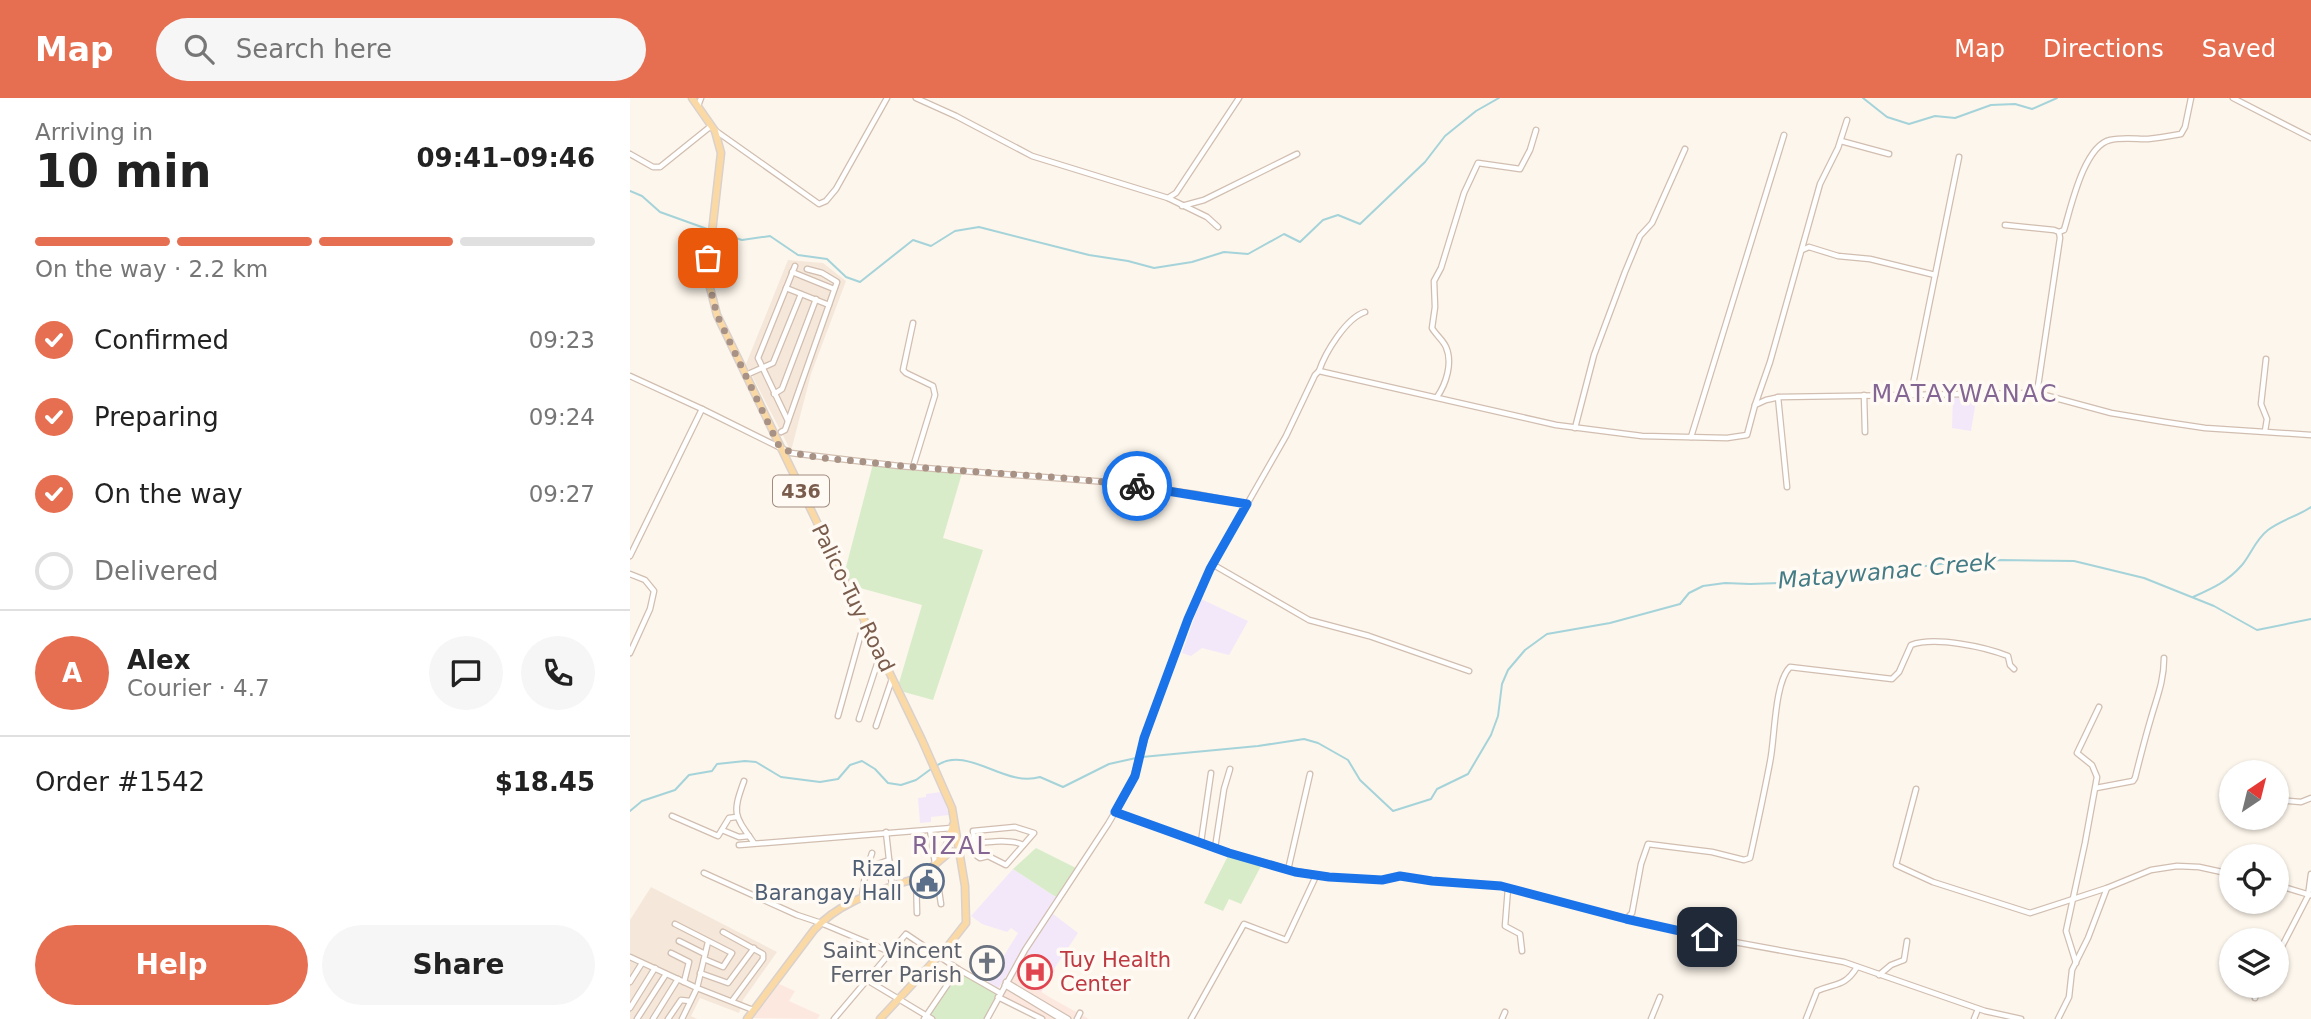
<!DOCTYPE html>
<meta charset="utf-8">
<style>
:root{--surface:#fff;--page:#f6f6f6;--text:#222;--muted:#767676;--line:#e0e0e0;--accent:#e76f51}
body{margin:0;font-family:"DejaVu Sans",sans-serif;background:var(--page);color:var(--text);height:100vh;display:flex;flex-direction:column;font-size:26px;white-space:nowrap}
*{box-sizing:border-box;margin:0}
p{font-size:23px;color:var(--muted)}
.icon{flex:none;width:38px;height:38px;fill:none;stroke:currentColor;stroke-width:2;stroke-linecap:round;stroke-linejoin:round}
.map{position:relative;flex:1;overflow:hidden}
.drawer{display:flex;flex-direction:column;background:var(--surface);width:630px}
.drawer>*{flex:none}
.needle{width:46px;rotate:35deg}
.controls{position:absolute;left:1589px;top:662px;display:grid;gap:14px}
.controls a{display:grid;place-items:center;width:70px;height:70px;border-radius:50%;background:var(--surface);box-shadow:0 2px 5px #0004;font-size:35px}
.pin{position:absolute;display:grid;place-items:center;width:60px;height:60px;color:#fff;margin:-30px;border-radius:14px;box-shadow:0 4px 10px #0006}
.courier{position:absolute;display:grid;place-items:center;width:70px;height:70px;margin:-35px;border:5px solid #1a73e8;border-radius:50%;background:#fff;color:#222;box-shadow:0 2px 9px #0007}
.headline em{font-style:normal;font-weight:700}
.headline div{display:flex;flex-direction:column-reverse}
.headline{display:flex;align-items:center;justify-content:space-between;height:119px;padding:0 35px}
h1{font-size:46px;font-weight:700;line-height:52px}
.bar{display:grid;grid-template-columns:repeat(4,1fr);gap:10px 7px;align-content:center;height:84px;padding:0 35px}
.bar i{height:9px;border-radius:5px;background:var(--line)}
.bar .on{background:var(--accent)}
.bar p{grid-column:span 4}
.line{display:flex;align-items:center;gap:18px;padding:0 35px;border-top:2px solid var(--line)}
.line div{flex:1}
.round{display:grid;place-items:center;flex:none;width:74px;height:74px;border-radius:37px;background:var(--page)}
ol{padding:0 35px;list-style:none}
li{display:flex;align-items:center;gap:21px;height:77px}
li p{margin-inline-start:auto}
li .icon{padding:7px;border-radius:50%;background:var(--accent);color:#fff;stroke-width:4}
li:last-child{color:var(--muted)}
li i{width:38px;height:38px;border:4px solid var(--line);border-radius:50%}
.button{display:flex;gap:14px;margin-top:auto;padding:14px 35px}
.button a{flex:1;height:80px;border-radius:42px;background:var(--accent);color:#fff;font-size:28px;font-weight:700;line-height:80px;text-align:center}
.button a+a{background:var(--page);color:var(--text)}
header{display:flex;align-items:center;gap:42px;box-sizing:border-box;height:98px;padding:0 35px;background:var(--accent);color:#fff}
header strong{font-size:33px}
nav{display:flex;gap:38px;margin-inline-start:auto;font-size:24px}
.search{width:490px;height:63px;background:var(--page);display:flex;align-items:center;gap:18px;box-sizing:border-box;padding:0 24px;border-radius:38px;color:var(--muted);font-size:26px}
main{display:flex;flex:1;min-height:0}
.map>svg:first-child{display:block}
.residential{fill:#f5e8da}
.commercial{fill:#fde8e0}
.education{fill:#f3e8fa}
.medical{fill:#fbdfe3}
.green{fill:#d8ecc9}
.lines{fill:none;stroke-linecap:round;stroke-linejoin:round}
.stream{stroke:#a5d3da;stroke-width:2}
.minor-casing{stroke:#d1beb0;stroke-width:7}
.major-casing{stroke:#dad1cd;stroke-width:9}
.minor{stroke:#fff;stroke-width:4.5}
.major{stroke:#fbd9a5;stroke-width:6}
.done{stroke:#a89285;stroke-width:7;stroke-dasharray:0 12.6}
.route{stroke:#1a73e8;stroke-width:9}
.labels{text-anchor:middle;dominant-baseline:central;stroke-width:7;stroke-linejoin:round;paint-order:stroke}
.shield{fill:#fffaf3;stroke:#a28b7f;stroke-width:2}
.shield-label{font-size:19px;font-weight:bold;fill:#7a5c4d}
.street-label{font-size:21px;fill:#7a5c4d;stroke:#fffaf3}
.service-label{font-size:21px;fill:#4e5e75;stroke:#fffaf3;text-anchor:end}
.worship-label{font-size:21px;fill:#5b616d;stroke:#fffaf3;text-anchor:end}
.health-label{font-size:21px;fill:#be3a42;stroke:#fffaf3;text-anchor:start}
.water-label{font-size:23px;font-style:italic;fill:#437c86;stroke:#fffaf3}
.quarter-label{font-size:24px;letter-spacing:2px;fill:#846695;stroke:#fffaf3}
</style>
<header>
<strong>Map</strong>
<div class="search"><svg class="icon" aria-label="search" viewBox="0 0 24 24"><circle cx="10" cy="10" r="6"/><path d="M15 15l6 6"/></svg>Search here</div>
<nav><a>Map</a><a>Directions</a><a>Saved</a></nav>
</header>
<main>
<section class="drawer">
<div class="headline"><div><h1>10 min</h1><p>Arriving in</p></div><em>09:41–09:46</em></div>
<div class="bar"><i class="on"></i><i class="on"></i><i class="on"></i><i></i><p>On the way · 2.2 km</p></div>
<ol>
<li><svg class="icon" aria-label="check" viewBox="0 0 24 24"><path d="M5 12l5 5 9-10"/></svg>Confirmed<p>09:23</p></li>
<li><svg class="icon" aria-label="check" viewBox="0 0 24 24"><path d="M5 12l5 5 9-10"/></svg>Preparing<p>09:24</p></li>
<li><svg class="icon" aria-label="check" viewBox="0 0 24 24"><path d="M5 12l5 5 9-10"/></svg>On the way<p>09:27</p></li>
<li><i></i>Delivered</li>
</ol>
<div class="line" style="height:126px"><b class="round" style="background:var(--accent);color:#fff">A</b><div><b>Alex</b><p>Courier · 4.7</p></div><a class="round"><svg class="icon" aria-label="chat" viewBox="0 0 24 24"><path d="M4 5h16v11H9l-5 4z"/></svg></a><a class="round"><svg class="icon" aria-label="phone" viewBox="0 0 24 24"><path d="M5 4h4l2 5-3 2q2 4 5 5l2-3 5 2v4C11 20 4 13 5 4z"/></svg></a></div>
<div class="line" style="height:91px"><div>Order #1542</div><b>$18.45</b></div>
<div class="button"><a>Help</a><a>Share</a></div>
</section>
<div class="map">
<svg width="1681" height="921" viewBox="0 0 1681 921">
<rect width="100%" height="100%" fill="#fdf6ec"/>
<g class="residential">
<path d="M158 162 193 165 216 183 181 276 161 353 116 266Z"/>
<path d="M21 789 147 854 113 902 109 915 70 900 61 918 67 921H0V822Z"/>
</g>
<g class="commercial">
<path d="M385 877 421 900 459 921H416L373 899Z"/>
<path d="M149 886 165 893 159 903 190 917 187 921 123 920Z"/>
</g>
<g class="education">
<path d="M1347 297 1341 333 1322 330 1323 298Z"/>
<path d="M571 501 618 523 599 557 572 550 561 558 552 555Z"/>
<path d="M311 694 319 717 301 719V724L290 725 288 700 296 699V696Z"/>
<path d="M383 771 426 799 368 891 357 885 388 835 381 830 377 834 352 826 341 818Z"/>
<path d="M423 816 448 835 424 871 397 855Z"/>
</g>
<path class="medical" d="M397 855 425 872 411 894 385 877Z"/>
<g class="green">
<path d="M243 366 332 375 313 440 353 452 303 602 274 594 269 585 292 507 223 488 215 473Z"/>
<path d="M406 750 446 770 426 799 383 771Z"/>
<path d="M598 758 631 768 611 806 599 801 593 813 574 805Z"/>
<path d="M329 873 368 896 354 921H306L299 917Z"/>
</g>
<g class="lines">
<g class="stream">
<path d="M1233 0 1257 19 1279 26 1305 18 1325 20 1361 7 1385 6 1402 11 1427 0"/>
<path d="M0 93 12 98 30 114 80 132"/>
<path d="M85 134 112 142 140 138 168 157 197 161 216 179 230 184 283 142 301 148 325 133 349 129 459 157 498 163 524 170 562 164 594 154 618 156 654 136 670 144 693 122 708 117 730 126 795 64 815 38 846 13 869 0"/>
<path d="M1563 499C1583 490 1597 484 1612 467 1621 456 1626 441 1638 432 1651 422 1668 418 1681 409"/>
<path d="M512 659 628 648 674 641 688 645 718 662 730 682 763 713 801 701 807 691 838 676 861 637 868 618 872 586 878 572 895 552 917 536 980 525 1050 506 1059 495 1073 488 1095 485 1120 486 1186 484 1310 466 1371 462 1444 463 1514 480 1584 508 1627 532 1681 521"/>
<path d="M306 668C338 646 374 690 410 679L433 689 479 666 506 660"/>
<path d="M0 713 12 703 45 692 59 677 82 673 87 666 115 663 126 664 151 679 190 684 208 681 220 667 232 663 245 671 258 685 271 687 286 682 301 671"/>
</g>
<g class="minor-casing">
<g id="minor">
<path d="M286 0 326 18 402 58 538 100 546 95 609 0"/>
<path d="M1603 0 1681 40"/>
<path d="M68 8 71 0"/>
<path d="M86 33 189 106 196 103 206 91 257 0"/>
<path d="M1211 43 1259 56"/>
<path d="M0 56 23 69H30L81 28"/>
<path d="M538 100 577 119 588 129"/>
<path d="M552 108 574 102 667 56"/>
<path d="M1375 127 1424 132 1429 134 1430 140 1407 295"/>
<path d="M1429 134 1434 132C1441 109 1454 48 1480 42 1492 39 1506 41 1518 41 1529 40 1540 38 1551 36L1555 29 1561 0"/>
<path d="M1172 152 1179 149 1208 158 1240 161 1305 177"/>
<path d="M162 174 204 191"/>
<path d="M156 190 199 207"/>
<path d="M689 273C695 255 716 220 735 214"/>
<path d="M116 277 143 265 171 196"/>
<path d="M0 278 72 311 161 355 269 368 477 384 566 396 616 406"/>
<path d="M144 296 152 291 186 201"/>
<path d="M1281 296 1329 59"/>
<path d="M1234 297 1235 334"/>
<path d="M807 299C816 286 823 265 816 249 813 242 806 237 802 230L805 209 804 183 811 170 834 95 848 65 890 71 900 52 906 32"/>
<path d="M1148 299 1157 389"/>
<path d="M1125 307 1140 264 1190 86 1208 50 1217 22"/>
<path d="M158 323 128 260 165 168"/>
<path d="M945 330 964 257 995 174 1010 138 1022 125 1055 51"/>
<path d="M1635 333 1637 321 1631 306 1636 261"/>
<path d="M151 334 155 332 207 184 192 175 177 171"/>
<path d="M1061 339 1154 37"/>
<path d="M283 369 305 297 303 288 276 275 273 272 283 225"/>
<path d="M0 458 72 311"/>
<path d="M582 466 679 522 739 538 839 573"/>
<path d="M0 476 15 482 24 493 20 511 0 555"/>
<path d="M208 618 234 525"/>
<path d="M229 621 250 557"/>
<path d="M246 628 262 581"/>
<path d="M114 683C102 716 104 717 124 745"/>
<path d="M1466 690 1503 683 1505 680C1510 660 1515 640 1521 620 1527 599 1534 583 1534 560"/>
<path d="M1286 691 1266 767 1303 784 1400 815 1477 790 1521 772 1547 768 1569 769 1601 776"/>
<path d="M1647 702 1671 704 1681 700"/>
<path d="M485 714 599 755 665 773 699 779 752 782 770 778 802 783 871 788 996 821 1077 839 1214 864 1355 913 1391 921"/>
<path d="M42 718 88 738 99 720 106 719"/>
<path d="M385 729 404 735 376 767 358 758 350 760 347 758 343 733Z"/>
<path d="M92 732 109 739 119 738"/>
<path d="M300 732 311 806"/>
<path d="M256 734 262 788"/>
<path d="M571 744 581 675"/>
<path d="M109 747 322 730"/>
<path d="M328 747C345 746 379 739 393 747"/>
<path d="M585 750 594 691 600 671"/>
<path d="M239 769 259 762"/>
<path d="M658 772 680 676"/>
<path d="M74 775 167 817 191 825 260 854"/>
<path d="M286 780 287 815"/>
<path d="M1647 787 1680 797"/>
<path d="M878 790 875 828 890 836 892 853"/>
<path d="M232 800 235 777 242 755"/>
<path d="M997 820 1002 815 1011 766 1018 746 1082 754 1114 762 1120 760C1127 728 1134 696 1140 664 1145 641 1144 585 1160 569L1262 581 1269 574 1281 547C1305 538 1355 549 1378 558L1380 567 1384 571"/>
<path d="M45 826 102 855 93 869 74 861"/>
<path d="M93 834 133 856V861L102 903"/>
<path d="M49 843 75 856"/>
<path d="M41 855 59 864 54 884"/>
<path d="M1647 858 1678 798 1681 776"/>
<path d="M0 859 67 890 123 912"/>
<path d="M1446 865 1436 833 1455 745 1467 679 1462 667 1447 655 1469 609"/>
<path d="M70 875 98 885 124 850"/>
<path d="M1249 877 1261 867 1274 862 1277 843"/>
<path d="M237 882 302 921"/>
<path d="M0 884 12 865"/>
<path d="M376 884 438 921"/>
<path d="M375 887 431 921"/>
<path d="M368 899 412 921"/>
<path d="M1625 900 1629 887"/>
<path d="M0 910 25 870"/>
<path d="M7 921 36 876"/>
<path d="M23 921 48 881"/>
<path d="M38 921 51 902 60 903"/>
<path d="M52 921 67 890 78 844"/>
<path d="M204 921 276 836 328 871 370 895"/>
<path d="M294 921 328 871"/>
<path d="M357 921 395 852 478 726 501 687 520 624 558 521 580 471 656 338 685 277 689 273 926 327 1012 338 1097 340 1117 337 1125 307 1136 302 1150 299 1407 295 1481 315 1535 324 1575 330 1681 337"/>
<path d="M447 921 450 915"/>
<path d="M561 921 614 826 656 842 686 778"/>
<path d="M872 921 875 914"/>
<path d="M1021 921 1030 899"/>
<path d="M1176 921 1187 893C1205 885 1215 889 1227 869"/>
<path d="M1344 921 1348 911"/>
<path d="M1428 921 1439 899 1442 872 1458 840 1477 790"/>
</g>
</g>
<g class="major-casing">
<g id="major">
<path d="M62 0 85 33 91 55 77 178 87 217 292 642 322 710 335 788 336 825 318 848 250 921"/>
<path d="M310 759 317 747 323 727"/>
<path d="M117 921 184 832C211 802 250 793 286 780L296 774 321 753"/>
</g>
</g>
<use href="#minor" class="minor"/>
<use href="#major" class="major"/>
</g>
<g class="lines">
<path class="done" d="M78 160 77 177 87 217 150 350C181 362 213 361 245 365 332 375 420 376 507 388"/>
<path class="route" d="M507 388 617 406 580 471 558 521 514 640 505 678 485 714 599 755 665 774 699 779 752 782 770 778 802 783 871 788 996 821 1077 839"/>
</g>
<defs>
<g id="civic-ring" transform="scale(1.75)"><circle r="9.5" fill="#fffaf3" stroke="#5c6f8a" stroke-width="1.5"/><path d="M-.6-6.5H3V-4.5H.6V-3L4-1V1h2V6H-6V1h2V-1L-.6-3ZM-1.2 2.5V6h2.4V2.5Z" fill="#5c6f8a"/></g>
<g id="church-ring" transform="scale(1.75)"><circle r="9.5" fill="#fffaf3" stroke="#6b7280" stroke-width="1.5"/><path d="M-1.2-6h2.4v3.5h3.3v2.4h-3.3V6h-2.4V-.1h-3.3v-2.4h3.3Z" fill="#6b7280"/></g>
<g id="hospital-ring" transform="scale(1.75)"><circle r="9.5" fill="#fffaf3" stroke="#e0444e" stroke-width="1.5"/><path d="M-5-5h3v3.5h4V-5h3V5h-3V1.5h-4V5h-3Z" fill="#e0444e"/></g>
</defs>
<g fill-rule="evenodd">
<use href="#civic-ring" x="297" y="783"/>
<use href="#church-ring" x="357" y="865"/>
<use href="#hospital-ring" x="405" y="874"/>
</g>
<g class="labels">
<rect class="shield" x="143" y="377.5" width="56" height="31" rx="5"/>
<g class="shield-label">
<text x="171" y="393">436</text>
</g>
<g class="street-label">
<text transform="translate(223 500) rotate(64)">Palico-Tuy Road</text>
</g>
<g class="service-label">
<text x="272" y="771">Rizal<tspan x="272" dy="24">Barangay Hall</tspan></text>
</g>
<g class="worship-label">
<text x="332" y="853">Saint Vincent<tspan x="332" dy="24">Ferrer Parish</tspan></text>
</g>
<g class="health-label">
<text x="430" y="862">Tuy Health<tspan x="430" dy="24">Center</tspan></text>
</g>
<g class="water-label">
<text transform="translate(1257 473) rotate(-5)">Mataywanac Creek</text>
</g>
<g class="quarter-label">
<text x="1335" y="296">MATAYWANAC</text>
<text x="322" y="748">RIZAL</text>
</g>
</g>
</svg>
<div class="controls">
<a><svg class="needle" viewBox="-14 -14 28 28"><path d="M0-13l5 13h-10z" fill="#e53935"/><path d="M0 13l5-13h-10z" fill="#767676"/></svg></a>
<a><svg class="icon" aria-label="locate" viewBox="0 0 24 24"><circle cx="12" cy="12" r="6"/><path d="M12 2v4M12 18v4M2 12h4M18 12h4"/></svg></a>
<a><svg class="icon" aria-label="layers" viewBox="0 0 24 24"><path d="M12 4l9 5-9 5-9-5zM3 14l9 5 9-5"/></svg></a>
</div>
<div class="pin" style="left:78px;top:160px;background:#ea580c"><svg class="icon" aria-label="bag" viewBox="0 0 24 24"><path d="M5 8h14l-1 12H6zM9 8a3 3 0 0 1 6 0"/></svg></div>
<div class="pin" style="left:1077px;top:839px;background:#1f2937"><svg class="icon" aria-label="home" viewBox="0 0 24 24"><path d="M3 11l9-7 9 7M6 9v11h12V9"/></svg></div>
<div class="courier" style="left:507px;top:388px"><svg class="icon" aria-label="bike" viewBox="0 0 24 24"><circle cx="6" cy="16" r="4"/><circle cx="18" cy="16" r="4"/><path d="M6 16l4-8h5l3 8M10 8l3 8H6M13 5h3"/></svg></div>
</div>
</main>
